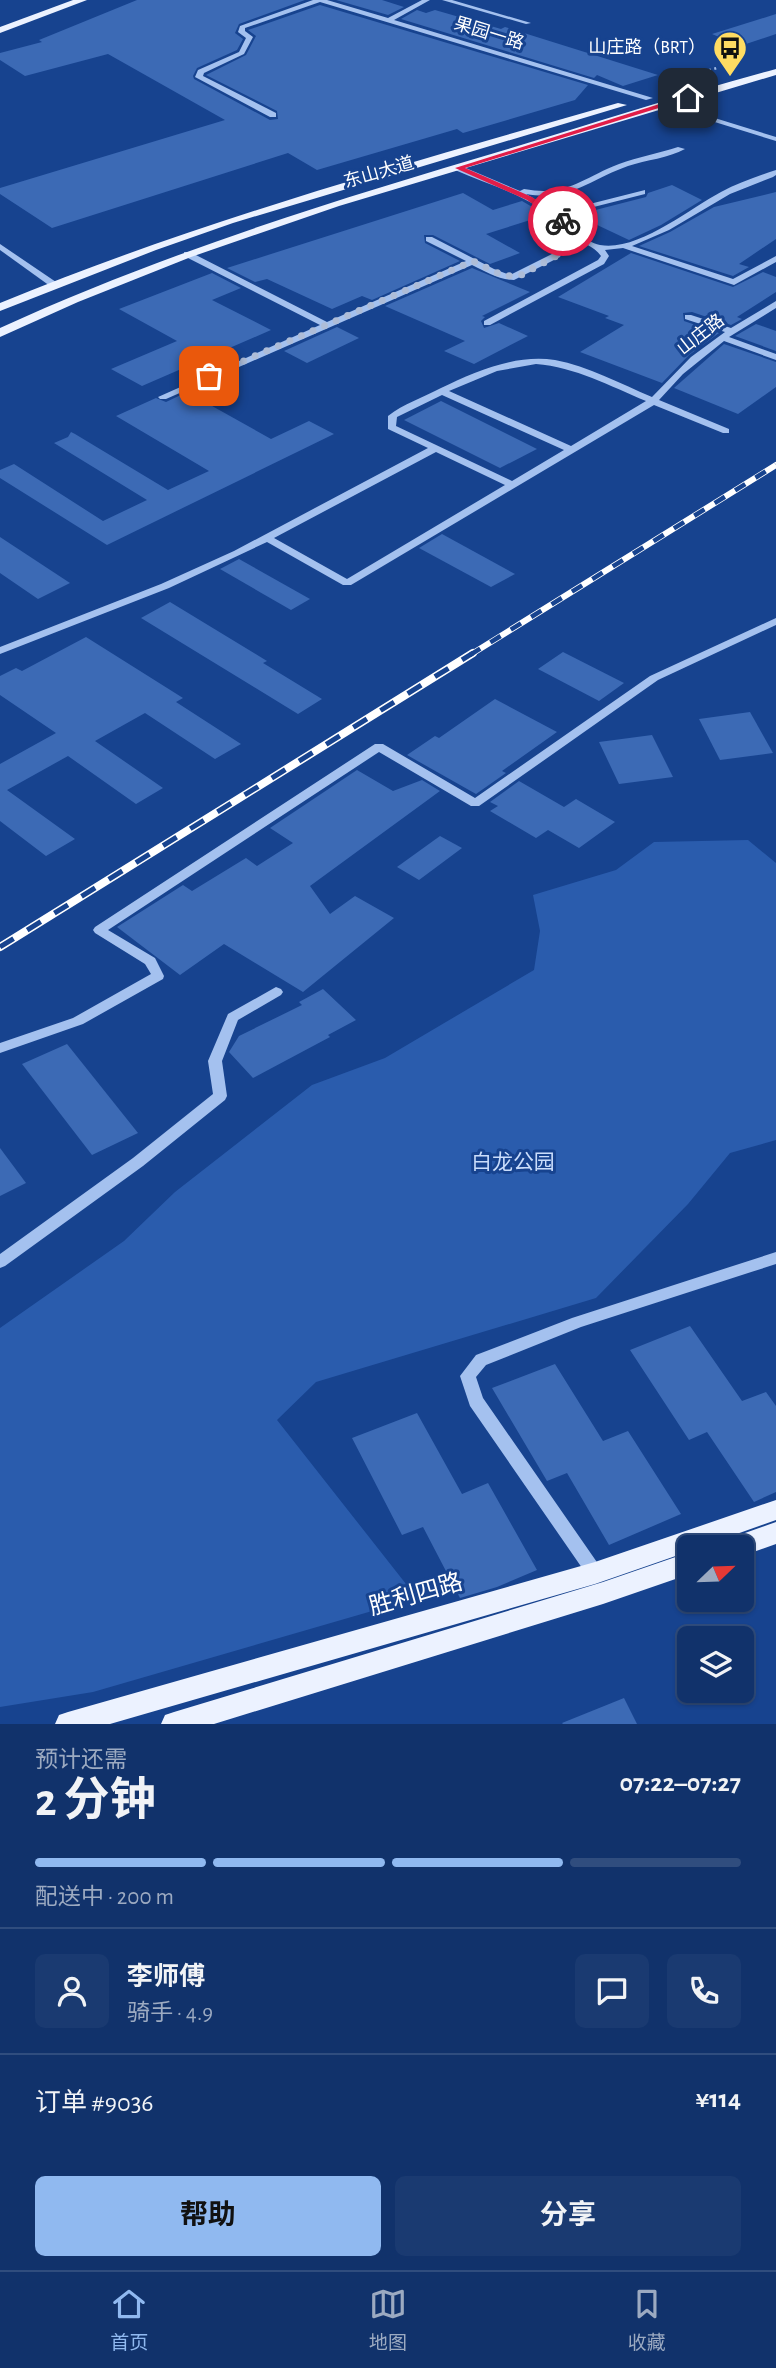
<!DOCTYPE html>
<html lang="zh">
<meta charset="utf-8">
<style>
:root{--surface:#11326b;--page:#1a3a71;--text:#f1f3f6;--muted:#9caac1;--line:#304d7e;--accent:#90b9f0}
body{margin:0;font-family:"Alegreya Sans","Noto Sans SC",sans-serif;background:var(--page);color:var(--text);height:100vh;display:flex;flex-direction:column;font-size:26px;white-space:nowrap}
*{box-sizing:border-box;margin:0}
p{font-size:23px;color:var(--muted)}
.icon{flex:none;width:38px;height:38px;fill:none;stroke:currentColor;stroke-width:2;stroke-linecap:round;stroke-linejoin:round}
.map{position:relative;height:1724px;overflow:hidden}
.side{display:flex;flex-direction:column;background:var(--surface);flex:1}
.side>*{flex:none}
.needle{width:46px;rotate:67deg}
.tools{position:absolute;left:677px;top:1535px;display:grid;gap:14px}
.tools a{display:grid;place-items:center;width:77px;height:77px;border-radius:10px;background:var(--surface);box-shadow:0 2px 5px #0004,0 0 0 2px var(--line);font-size:35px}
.pin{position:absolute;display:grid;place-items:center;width:60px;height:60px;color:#fff;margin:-30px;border-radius:14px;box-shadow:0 4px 10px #0006}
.courier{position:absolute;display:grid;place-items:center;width:70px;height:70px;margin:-35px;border:5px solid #e11d48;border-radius:50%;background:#fff;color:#222;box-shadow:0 2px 9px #0007}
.head em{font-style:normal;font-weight:700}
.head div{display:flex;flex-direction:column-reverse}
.head{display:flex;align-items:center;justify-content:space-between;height:119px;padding:0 35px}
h1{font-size:46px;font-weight:700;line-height:52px}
.bar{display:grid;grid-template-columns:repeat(4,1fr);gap:10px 7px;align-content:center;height:84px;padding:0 35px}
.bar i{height:9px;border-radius:5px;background:var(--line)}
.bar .on{background:var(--accent)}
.bar p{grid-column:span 4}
.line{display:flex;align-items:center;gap:18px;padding:0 35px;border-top:2px solid var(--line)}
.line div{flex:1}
.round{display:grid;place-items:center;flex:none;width:74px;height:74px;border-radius:10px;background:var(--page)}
.action{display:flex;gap:14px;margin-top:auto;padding:14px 35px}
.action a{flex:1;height:80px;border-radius:10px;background:var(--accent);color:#111;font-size:28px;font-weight:700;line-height:80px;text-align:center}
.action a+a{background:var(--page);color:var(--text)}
.tab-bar{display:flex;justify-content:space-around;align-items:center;height:98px;border-top:2px solid var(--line);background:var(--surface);font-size:19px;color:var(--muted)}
.tab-bar a{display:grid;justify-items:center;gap:4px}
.tab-bar .on{color:var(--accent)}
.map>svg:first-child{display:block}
.green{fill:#2a5cad}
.building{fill:#3c6ab5}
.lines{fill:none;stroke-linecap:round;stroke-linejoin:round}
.path{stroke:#a4c1ef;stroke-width:2.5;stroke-dasharray:2 3.5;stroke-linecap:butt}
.minor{fill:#a4c1ef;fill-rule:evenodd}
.major{fill:#ecf2ff;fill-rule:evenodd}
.rail-far1-casing{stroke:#fff;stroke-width:6}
.rail-casing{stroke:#fff;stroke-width:8}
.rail-far1{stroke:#17438f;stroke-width:4.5;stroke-dasharray:12;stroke-linecap:butt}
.rail{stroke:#17438f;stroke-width:5;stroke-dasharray:16;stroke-linecap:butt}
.route{fill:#e11d48}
.done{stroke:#aebdd8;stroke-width:7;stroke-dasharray:0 12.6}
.labels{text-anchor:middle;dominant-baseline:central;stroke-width:6;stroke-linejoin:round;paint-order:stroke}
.far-street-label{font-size:18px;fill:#fff;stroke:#17438f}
.far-poi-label{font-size:18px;fill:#fff;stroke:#17438f;text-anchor:end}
.park-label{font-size:21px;fill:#caddfb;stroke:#17438f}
.near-street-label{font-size:24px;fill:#fff;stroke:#17438f}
</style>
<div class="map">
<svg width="776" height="1724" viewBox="0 0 776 1724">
<rect width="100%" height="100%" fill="#17438f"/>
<path class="green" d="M748 840 776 863V1140L730 1153 688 1204 596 1298 316 1382 277 1420 417 1598 93 1692 0 1707V1328L124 1241 175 1192 312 1085 385 1058 534 970 540 931 533 895 616 870 654 842Z"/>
<g class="building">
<path d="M137 0H305L239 24 235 33 243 39 237 50 197 68 193 76 194 79 270 120 278 119 277 111 206 75 246 55 256 36 248 30 320 5 588 85 575 100 463 133 457 129 317 170 288 153 52 228 0 194V188L225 120 108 54 25 76 0 60V53L42 42 39 40Z"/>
<path d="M336 0H382L404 7 388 15Z"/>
<path d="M417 10 426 13 435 10 501 29 505 27 658 75 623 86 597 75 594 78 401 19Z"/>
<path d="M776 14V34L740 46 712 34Z"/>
<path d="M672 185 702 200 661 225 629 240 576 215 646 197 648 193Z"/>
<path d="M776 192V239L739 264 749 267 733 276 639 246 670 232 714 207Z"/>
<path d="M463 193 493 210 522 201 546 215 486 234 520 253 490 264 433 235H424L425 243 460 261 372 300 362 296 332 309 267 279 255 282 227 268Z"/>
<path d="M631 253 733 287 763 272 776 277V292L737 317 742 319 731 325 692 312 683 313 684 321 719 333 689 355 662 383 580 352 624 325 605 318 609 316 558 297Z"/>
<path d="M472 268 530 292 482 316 485 317 481 321 484 328 499 323 528 336 474 364 444 351 465 341 385 306Z"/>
<path d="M212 273 241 288 212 300 271 330 142 386 111 369 177 341 119 309Z"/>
<path d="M756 324 776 331V351L735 336Z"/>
<path d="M337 327 359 338 307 363 284 351Z"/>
<path d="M724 344 776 362V387L738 414 674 388Z"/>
<path d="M187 392 271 439 309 421 334 434 107 545 0 478V470L14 464 103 521 147 500 54 443 68 437 71 432 75 434 168 490 209 471 116 416 156 398 166 402Z"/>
<path d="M441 401 537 449 500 468 404 420Z"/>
<path d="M442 534 515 574 491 587 419 548Z"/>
<path d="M0 537 70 583 38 599 0 573Z"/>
<path d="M239 559 310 599 291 610 220 569Z"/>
<path d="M170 602 267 661 263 663 322 699 298 714 141 618Z"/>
<path d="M86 637 183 698 176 702 241 744 215 759 145 713 95 741 163 788 136 804 68 756 7 790 75 839 46 856 0 821V764L56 733 0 695V676L16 668 22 671Z"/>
<path d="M563 652 624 683 599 701 538 669Z"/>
<path d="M495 699 557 732 502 771 506 773 476 794 407 755 435 736 439 738Z"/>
<path d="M750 712 773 753 720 760 699 719Z"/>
<path d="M652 735 673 777 619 784 599 742Z"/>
<path d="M357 770 393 791 422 780 440 791 310 886 330 914 355 896 394 918 303 992 224 944 180 975 117 927 183 885 192 891 246 858 257 866 293 843 270 828Z"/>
<path d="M519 781 564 807 576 799 615 822 579 848 548 830 536 838 490 811 498 806 490 802Z"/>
<path d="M440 836 462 848 419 880 397 867Z"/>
<path d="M323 989 356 1020 328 1035 330 1037 253 1078 229 1052 239 1036 302 1005 299 1002Z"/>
<path d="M67 1044 138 1133 92 1155 22 1064Z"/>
<path d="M0 1148 26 1183 0 1196Z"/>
<path d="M690 1326 742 1401 766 1392 776 1406V1492L754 1502 707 1432 689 1440 630 1350Z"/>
<path d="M555 1364 603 1441 628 1431 681 1514 609 1545 567 1473 547 1481 492 1388Z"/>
<path d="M417 1413 462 1494 488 1483 537 1570 497 1587 460 1598 423 1527 402 1535 352 1438Z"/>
<path d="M624 1698 637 1724H563L562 1723Z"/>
</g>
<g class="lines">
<path class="path" d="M672 81 717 68"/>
<g class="minor">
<path d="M313 0H327L388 18 422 0H430L394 20 653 98 646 100 320 2 245 28V31L253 37 244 54 204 73 203 76 276 113V117H270L195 77 198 70 239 52 246 38 238 32 240 26Z"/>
<path d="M442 0H452L531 23 526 24Z"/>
<path d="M663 102 776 137V141L663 106Z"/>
<path d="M678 147 685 149C669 158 646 160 628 166 591 179 569 202 526 194L555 211H562L645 190V194L562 215C573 226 584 242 600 245 637 252 689 209 721 192 738 183 758 176 776 170V175L773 177 730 194 669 230 632 246 733 279 776 256V262L734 285 623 248 605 250 609 256 604 264 490 325H484V321L598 260 601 256C594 246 581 243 572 234L560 257 514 280C499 280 485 271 472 265L166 399H160L158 397 320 325 184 256V252H190L327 322 466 261 426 241V237H432L494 269 510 275 554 253 567 229C537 198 494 187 455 170V166H461L520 191 524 189C568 197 582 178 619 164 638 157 659 153 678 147Z"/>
<path d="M0 244 56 282V286H50L0 250Z"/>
<path d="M776 301V308L729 337 776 354V360L724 341 683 374 659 400 729 429V433H723L654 405 351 585H343L267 542 169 588 0 654V647L161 584 234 551 428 448 388 429V416C403 404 424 397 441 388 476 371 516 354 555 360 588 366 621 384 652 397L691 357 725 332 685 319V315H691L731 328ZM536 364C575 367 610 386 646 401L571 446 449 391 497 371ZM442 395 564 450 512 481 396 426 397 417ZM436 452 505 485 347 579 274 538Z"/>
<path d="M776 618V625L658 680 479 806H471L379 752 108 930 155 958 164 976 163 979 83 1024 0 1053V1043L73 1018 151 974 145 964 95 933 93 930 95 927 375 744H383L475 798 650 676Z"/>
<path d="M276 987 281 989 283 992 281 995 238 1020 222 1061 227 1096 225 1100 143 1166 5 1266 0 1268V1254L133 1158 213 1094 208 1061 228 1014Z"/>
<path d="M776 1252V1264L581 1327 486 1365 476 1377 483 1398 601 1568 603 1573 601 1578 595 1581 589 1578 470 1406 460 1376 476 1355 572 1318Z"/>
</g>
<g class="major">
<path d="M73 0H87L0 33V27Z"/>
<path d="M776 69V75L339 206 191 257 78 302 0 337V328C164 253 335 200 508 149 597 122 686 93 776 69Z"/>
<path d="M618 103 627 105 233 223 156 250 0 311V303C201 220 410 163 618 103Z"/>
<path d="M776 1500V1520L700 1547H690V1551L595 1584 110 1724H55L59 1715 68 1712 595 1562Z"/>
<path d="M776 1522V1544L742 1556V1547H724L728 1539Z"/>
<path d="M690 1552V1574L603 1604 214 1724H161L165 1715 174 1712 603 1582Z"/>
</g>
<g class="rail-far1-casing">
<path id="rail-far1" d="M470 655 776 465"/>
</g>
<g class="rail-casing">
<path id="rail" d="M0 947 473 653"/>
</g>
<use href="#rail-far1" class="rail-far1"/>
<use href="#rail" class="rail"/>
</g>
<path class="route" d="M685 96 691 98 465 168 532 197 565 220V223H560L527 200 455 168Z"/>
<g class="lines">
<path class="done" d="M209 376 473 261 504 276 521 275 558 255 570 230 563 221"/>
</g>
<defs>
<g id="bus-pin" transform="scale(1.75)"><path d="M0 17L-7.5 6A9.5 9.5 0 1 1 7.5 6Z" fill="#ffdc62" stroke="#17438f"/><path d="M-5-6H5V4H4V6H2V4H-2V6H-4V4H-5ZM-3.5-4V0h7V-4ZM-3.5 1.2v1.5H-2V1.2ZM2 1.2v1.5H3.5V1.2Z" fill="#111"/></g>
</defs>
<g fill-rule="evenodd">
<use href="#bus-pin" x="730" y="48"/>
</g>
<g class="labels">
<g class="far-street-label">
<text transform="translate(489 34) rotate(17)">果园一路</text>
<text transform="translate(379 173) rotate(-16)">东山大道</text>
<text transform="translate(701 335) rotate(-38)">山庄路</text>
</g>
<g class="far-poi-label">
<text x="706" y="48">山庄路（BRT）</text>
</g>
<g class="park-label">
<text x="513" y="1162">白龙公园</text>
</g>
<g class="near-street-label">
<text transform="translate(416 1595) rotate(-16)">胜利四路</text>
</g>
</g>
</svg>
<div class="tools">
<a><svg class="needle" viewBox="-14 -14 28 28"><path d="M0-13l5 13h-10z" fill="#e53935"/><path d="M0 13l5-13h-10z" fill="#9caac1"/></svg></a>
<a><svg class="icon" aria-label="layers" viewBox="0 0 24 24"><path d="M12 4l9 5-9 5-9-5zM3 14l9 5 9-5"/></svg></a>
</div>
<div class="pin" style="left:209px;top:376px;background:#ea580c"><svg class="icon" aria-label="bag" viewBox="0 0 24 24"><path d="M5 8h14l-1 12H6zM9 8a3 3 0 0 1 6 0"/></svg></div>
<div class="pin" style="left:688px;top:98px;background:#1f2937"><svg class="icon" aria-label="home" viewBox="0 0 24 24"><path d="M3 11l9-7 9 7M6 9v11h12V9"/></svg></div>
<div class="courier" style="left:563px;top:221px"><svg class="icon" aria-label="bike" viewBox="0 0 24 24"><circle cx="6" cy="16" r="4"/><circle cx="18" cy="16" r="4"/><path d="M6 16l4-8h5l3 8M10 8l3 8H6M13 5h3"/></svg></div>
</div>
<section class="side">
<div class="head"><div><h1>2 分钟</h1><p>预计还需</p></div><em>07:22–07:27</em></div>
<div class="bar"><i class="on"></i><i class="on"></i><i class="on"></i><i></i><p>配送中 · 200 m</p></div>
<div class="line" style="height:126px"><a class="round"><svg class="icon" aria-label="person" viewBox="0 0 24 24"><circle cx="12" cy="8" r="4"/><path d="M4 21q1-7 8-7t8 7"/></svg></a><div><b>李师傅</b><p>骑手 · 4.9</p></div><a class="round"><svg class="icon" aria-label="chat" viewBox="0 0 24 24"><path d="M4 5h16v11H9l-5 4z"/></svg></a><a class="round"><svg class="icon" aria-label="phone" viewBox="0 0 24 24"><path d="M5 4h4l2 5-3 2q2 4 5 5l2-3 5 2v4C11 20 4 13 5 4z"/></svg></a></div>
<div class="line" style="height:91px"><div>订单 #9036</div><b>¥114</b></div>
<div class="action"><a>帮助</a><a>分享</a></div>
</section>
<nav class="tab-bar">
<a class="on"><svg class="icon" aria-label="home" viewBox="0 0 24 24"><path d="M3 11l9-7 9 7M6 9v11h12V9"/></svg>首页</a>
<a><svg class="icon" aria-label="map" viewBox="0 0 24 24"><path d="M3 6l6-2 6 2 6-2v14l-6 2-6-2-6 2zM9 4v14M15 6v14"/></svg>地图</a>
<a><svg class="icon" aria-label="saved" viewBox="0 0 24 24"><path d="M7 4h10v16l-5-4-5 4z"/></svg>收藏</a>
</nav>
